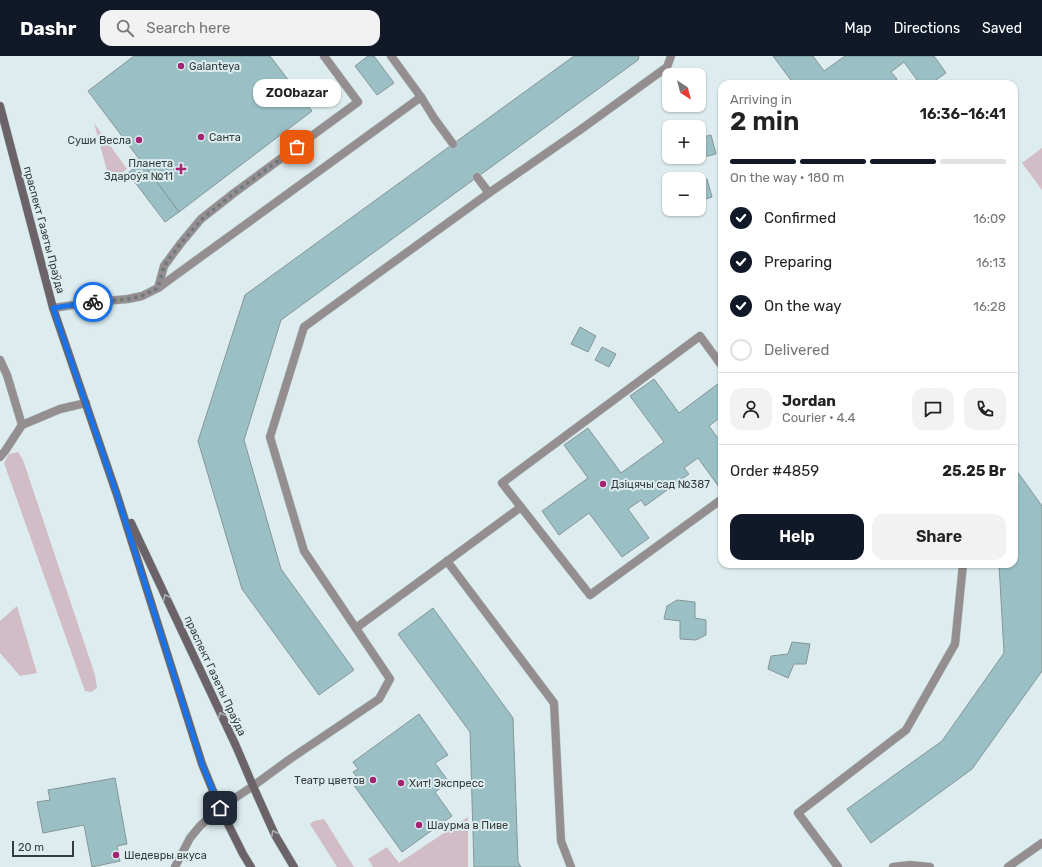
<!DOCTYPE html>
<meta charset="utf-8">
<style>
:root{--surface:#fff;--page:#f2f2f2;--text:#222;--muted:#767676;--line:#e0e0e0;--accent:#111827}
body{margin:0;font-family:Rubik,sans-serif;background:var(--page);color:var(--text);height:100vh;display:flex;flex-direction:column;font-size:15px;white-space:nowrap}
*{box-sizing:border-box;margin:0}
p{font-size:13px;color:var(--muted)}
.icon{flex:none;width:22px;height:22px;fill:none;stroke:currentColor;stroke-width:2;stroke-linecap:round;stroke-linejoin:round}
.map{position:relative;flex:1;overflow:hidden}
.drawer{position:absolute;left:718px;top:24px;width:300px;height:488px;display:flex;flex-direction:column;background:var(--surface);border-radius:12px;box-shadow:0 1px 3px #0004}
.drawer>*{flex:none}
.needle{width:26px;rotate:144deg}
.tools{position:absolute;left:662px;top:12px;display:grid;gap:8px}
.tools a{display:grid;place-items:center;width:44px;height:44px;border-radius:8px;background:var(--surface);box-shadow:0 1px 3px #0004;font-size:20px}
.scale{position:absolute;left:12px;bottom:10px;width:62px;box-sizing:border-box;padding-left:4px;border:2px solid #353c3c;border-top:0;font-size:11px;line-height:14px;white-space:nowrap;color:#353c3c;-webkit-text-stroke:3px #ddedef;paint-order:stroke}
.pin{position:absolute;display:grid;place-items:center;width:34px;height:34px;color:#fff;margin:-17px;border-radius:8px;box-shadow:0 2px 6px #0006}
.courier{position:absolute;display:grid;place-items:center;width:40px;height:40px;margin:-20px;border:3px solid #1a73e8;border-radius:50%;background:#fff;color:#222;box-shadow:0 1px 5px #0007}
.bubble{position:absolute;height:28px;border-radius:12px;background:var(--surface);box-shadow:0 1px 3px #0004;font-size:13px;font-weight:600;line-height:28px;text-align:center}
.head em{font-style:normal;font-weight:600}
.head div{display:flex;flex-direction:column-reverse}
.head{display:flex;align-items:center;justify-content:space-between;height:68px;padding:0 12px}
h1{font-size:26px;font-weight:600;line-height:30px}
.bar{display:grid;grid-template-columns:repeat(4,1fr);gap:6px 4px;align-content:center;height:48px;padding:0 12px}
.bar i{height:5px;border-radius:3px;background:var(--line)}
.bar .current{background:var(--accent)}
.bar p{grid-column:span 4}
.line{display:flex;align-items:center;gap:10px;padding:0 12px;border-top:1px solid var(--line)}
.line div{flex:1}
.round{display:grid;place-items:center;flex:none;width:42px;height:42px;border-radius:12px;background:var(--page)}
ol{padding:0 12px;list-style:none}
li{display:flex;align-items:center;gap:12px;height:44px}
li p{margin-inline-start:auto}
li .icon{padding:4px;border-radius:50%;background:var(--accent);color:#fff;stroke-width:4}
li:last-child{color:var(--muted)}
li i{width:22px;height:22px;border:2px solid var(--line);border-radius:50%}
.action{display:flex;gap:8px;margin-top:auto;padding:8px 12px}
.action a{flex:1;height:46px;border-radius:12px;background:var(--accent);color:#fff;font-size:16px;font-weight:600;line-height:46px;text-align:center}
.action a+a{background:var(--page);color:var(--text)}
header{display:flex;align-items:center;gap:24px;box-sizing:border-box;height:56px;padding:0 20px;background:var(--accent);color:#fff}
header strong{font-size:19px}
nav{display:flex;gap:22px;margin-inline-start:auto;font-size:14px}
.search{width:280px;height:36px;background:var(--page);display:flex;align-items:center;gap:10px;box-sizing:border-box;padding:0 14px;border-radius:12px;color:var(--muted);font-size:15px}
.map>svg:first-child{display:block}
.green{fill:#d2bcc6}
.building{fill:#9ac0c5;stroke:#869597}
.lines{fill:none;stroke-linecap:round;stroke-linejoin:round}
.lane-casing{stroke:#bbcacb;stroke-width:9}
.secondary-casing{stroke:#bbcacb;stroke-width:9}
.lane{stroke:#948e91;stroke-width:8}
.secondary{stroke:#6b6367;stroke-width:8}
.oneway{stroke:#aaafb2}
.done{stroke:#707a7b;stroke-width:4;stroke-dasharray:0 7.2}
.route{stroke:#1a73e8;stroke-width:5}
.poi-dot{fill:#a42474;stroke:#ddedef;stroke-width:1.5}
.labels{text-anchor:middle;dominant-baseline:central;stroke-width:4;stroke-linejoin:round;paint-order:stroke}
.poi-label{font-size:11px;fill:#353c3c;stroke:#ddedef;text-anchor:start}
.street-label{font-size:11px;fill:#353c3c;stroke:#ddedef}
</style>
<header>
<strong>Dashr</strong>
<div class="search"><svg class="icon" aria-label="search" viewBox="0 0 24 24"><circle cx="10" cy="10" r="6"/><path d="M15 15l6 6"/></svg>Search here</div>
<nav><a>Map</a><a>Directions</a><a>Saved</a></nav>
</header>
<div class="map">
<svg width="1042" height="811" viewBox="0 0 1042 811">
<rect width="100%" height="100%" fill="#ddedef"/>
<g class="green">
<path d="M94 67 127 113 110 126Z"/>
<path d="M1042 92V134L1022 107Z"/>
<path d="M18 396 23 404 95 619 97 632 91 636 85 635 4 407 9 398Z"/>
<path d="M17 550 37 617 20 620 0 597V565Z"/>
<path d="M468 761V811H373L368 803 387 791 399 807Z"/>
<path d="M324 763 354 811H337L310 768 314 765Z"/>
</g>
<g class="building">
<path d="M134 0H270L312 55 179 156 88 35Z"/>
<path d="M368 0H374L394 27 377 39 355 10Z"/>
<path d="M574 0H639L638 4 281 264 244 384 281 513 354 614 319 639 242 533 198 385 245 239Z"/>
<path d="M773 0H813L824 15 845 0H934L946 17 930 28H920L904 6 891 16 897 23 890 28H791L793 27Z"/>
<path d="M711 79 716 98 699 102V82Z"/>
<path d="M142 106 179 156 165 166 128 117Z"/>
<path d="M707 123 712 141 699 145V125Z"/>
<path d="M580 271 596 280 588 296 571 288Z"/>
<path d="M602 291 616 298 609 311 595 304Z"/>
<path d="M654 323 679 357 719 327 722 330V360L709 370 722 388V428L719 431 698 402 684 412 689 418 645 450 641 444 628 453 649 482 622 501 589 457 559 479 542 455 588 422 564 389 588 372 621 417 664 386 630 340Z"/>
<path d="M1014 411 1042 450V615L972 713 871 787 847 753 942 685 1004 597 999 508H1014Z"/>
<path d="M677 544 695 546V562L706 564V579L696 584 680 583V565L664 563 667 550Z"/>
<path d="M433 552 513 662 518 806 521 811H474L470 676 398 578Z"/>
<path d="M792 586 810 588 806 608H794L788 622 768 613 771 600 788 598Z"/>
<path d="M419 658 448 699 435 707 449 726 435 736 452 760 402 796 353 728 359 724 353 716 358 713 353 706Z"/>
<path d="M115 722 127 788 117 790 120 805 92 811 84 769 43 777 37 746 50 744 48 734Z"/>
</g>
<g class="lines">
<g class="lane-casing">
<g id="lane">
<path d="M391 0 421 41 434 62 453 88"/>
<path d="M477 121 489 137"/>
<path d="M158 232 164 210 181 187 201 163 234 137 358 46 324 0"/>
<path d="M53 252 94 246 128 243 142 240 158 232 421 41"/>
<path d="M0 304 7 319 22 369"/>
<path d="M722 310 700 280 502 427 590 539 722 443"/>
<path d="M0 401 5 395 22 369 60 353 86 347"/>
<path d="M447 505 554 647 561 785 571 811"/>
<path d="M356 572 521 451"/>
<path d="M175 811 176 809 190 782 200 770 220 752 253 730 290 703 379 643 390 623 304 495 270 381 304 271 489 137 580 74 667 11 671 0"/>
<path d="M838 811 798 757 906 674 955 588 963 508"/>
<path d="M893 811 910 809 930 811"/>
<path d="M1008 811 1042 787"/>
</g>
</g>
<g class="secondary-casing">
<g id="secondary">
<path d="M0 50 53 252 117 439 202 708 220 752 243 798 251 811"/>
<path d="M131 467 236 690 253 730 275 779 294 811"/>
</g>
</g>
<use href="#lane" class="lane"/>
<use href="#secondary" class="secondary"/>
</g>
<defs><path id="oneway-chevron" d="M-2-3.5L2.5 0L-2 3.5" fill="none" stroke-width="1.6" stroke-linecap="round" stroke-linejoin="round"/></defs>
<g class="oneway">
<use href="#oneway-chevron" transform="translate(166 541) rotate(-115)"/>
<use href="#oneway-chevron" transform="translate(221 659) rotate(-115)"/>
<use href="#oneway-chevron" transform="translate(274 777) rotate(-117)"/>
</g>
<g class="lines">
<path class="done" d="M93 246 128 243 142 240 158 232 164 210 181 187 202 163 234 137 297 91"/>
<path class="route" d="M93 246 53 252 117 439 202 708 220 752"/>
</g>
<g class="poi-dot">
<circle cx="181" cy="10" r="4"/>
<circle cx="201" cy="81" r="4"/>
<circle cx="139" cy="84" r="4"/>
<path d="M179 107h4v4h4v4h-4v4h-4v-4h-4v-4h4z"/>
<circle cx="603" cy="428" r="4"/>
<circle cx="373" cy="724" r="4"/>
<circle cx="401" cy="727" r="4"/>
<circle cx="419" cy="769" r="4"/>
<circle cx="116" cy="799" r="4"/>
</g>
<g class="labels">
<g class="poi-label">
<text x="189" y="10">Galanteya</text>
<text x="209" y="81">Санта</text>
<text x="131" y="84" text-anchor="end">Суши Весла</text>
<text x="173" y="107" text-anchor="end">Планета<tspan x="173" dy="13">Здароўя №11</tspan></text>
<text x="611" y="428">Дзіцячы сад №387</text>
<text x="365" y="724" text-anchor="end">Театр цветов</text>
<text x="409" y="727">Хит! Экспресс</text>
<text x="427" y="769">Шаурма в Пиве</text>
<text x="124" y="799">Шедевры вкуса</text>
</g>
<g class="street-label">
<text transform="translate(44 174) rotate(75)">праспект Газеты Праўда</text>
<text transform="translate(215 620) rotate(65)">праспект Газеты Праўда</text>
</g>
</g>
</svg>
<div class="tools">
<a><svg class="needle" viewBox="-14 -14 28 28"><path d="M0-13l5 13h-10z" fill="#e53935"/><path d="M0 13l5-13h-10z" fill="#767676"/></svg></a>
<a>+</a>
<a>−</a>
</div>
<div class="scale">20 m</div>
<div class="pin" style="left:297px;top:91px;background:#ea580c"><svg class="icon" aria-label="bag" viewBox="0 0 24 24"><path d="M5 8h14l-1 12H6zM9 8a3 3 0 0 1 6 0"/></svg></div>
<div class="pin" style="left:220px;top:752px;background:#1f2937"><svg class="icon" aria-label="home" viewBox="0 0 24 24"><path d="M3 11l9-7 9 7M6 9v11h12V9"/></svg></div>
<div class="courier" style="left:93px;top:246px"><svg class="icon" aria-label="bike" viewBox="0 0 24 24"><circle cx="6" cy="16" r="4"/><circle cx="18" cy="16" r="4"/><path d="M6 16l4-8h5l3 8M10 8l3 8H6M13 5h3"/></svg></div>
<div class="bubble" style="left:253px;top:23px;width:88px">ZOObazar</div>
<section class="drawer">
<div class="head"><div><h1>2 min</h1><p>Arriving in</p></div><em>16:36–16:41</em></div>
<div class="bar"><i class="current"></i><i class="current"></i><i class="current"></i><i></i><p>On the way · 180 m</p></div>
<ol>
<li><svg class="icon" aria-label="check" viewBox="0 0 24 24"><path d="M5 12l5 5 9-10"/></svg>Confirmed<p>16:09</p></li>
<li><svg class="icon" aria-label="check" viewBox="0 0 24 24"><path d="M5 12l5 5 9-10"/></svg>Preparing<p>16:13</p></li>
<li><svg class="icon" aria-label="check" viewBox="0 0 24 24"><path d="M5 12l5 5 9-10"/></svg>On the way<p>16:28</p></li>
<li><i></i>Delivered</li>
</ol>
<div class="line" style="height:72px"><a class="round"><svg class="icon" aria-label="person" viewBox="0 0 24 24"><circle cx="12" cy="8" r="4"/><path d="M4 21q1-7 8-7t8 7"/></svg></a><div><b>Jordan</b><p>Courier · 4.4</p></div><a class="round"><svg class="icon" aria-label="chat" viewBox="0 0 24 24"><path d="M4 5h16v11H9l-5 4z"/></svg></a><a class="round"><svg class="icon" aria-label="phone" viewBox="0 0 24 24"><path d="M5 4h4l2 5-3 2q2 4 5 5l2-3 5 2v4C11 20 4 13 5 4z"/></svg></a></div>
<div class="line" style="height:52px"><div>Order #4859</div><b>25.25 Br</b></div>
<div class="action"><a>Help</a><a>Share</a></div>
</section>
</div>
